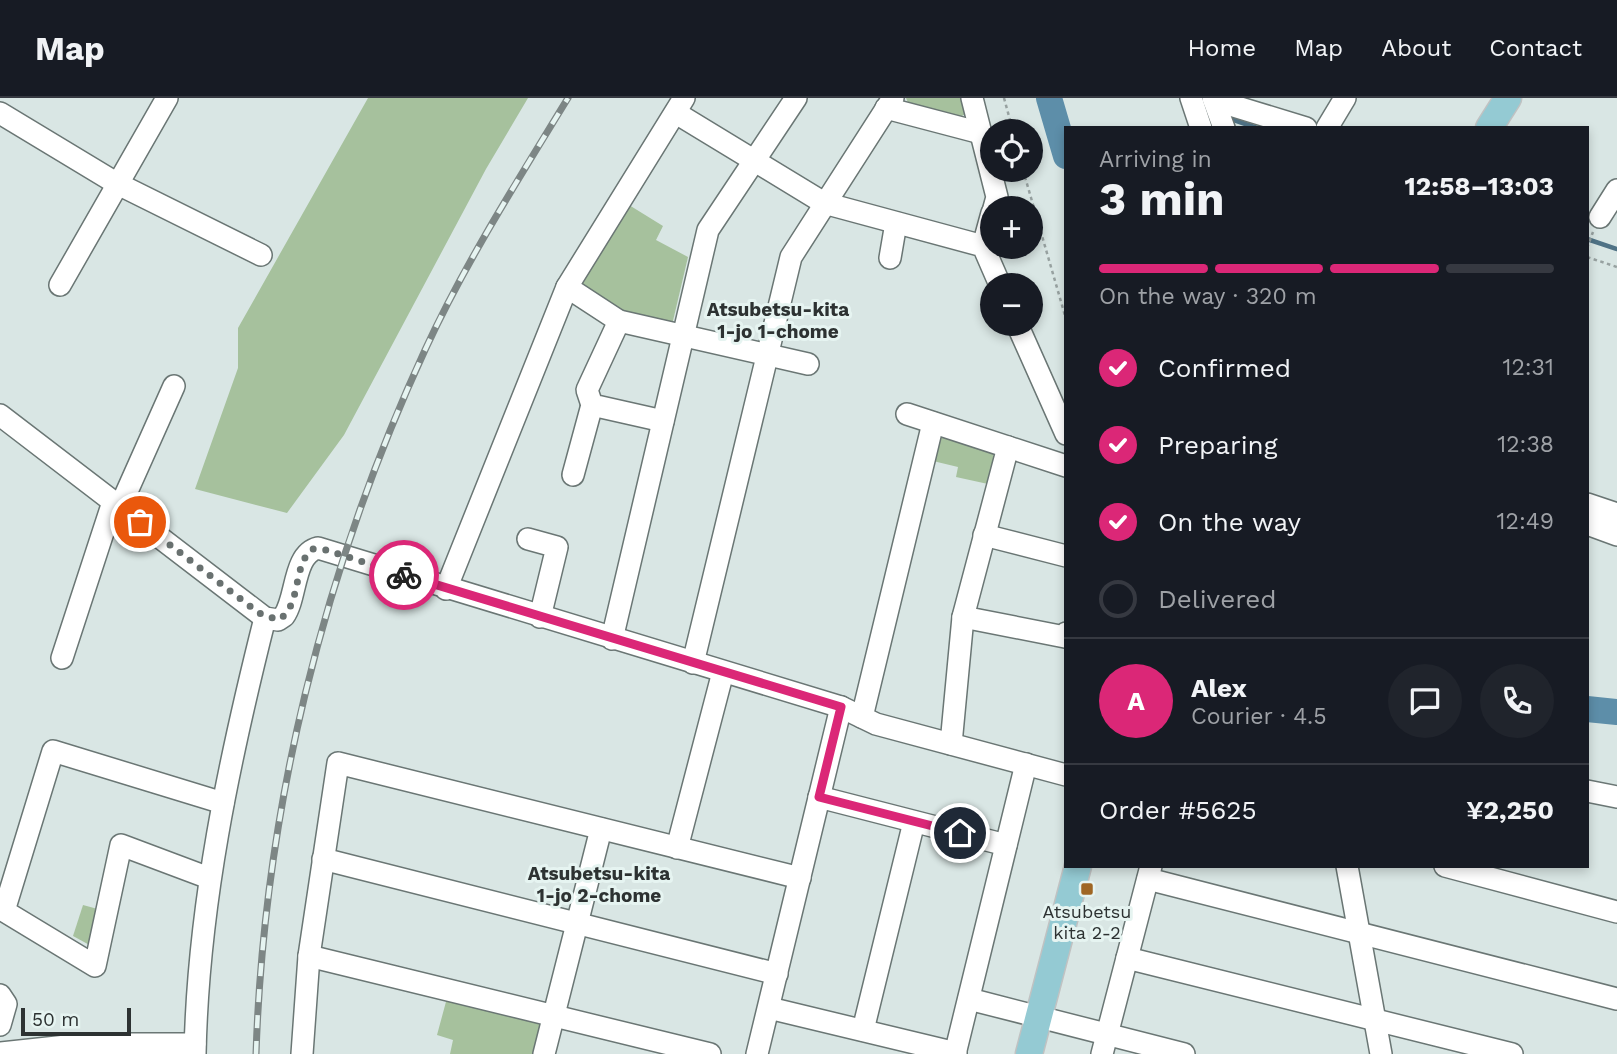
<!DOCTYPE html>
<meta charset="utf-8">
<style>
:root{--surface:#171b24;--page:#20242c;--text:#f1f3f6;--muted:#9ea1a6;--line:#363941;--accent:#db2777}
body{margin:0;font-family:"Work Sans",sans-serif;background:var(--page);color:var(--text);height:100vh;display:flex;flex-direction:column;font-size:26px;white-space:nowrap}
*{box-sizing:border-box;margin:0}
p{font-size:23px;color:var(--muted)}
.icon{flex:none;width:38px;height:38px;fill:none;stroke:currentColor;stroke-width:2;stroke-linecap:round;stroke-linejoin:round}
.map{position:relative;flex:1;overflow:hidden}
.details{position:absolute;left:1064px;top:28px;width:525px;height:742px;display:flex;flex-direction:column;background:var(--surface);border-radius:0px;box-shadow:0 4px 10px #0003}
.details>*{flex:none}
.tools{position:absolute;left:980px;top:21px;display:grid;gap:14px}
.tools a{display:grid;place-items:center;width:63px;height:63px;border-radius:50%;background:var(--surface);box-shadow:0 4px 10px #0003;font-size:35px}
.scale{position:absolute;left:21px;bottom:18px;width:110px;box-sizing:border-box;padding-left:7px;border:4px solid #2d3232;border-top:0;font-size:19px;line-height:24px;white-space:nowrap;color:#2d3232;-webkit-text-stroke:5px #e6f4f1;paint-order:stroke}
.pin{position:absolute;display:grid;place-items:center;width:60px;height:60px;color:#fff;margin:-30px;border:4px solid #fff;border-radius:50%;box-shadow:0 2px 7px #0007}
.courier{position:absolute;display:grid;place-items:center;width:70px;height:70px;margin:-35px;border:5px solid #db2777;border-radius:50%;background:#fff;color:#222;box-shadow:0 2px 9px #0007}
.overview em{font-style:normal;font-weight:700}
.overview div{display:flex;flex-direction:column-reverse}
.overview{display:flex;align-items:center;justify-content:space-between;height:119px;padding:0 35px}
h1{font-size:46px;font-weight:700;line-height:52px}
.bar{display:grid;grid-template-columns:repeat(4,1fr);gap:10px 7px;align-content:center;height:84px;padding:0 35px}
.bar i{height:9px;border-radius:5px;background:var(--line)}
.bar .selected{background:var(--accent)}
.bar p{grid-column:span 4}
.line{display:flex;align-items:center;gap:18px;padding:0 35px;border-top:2px solid var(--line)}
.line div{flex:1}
.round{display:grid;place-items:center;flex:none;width:74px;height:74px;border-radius:37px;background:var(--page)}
ol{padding:0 35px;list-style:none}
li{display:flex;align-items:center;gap:21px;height:77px}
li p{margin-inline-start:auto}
li .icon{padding:7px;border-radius:50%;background:var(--accent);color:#fff;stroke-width:4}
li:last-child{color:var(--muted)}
li i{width:38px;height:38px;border:4px solid var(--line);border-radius:50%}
header{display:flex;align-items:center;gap:42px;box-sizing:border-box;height:98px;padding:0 35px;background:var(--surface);border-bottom:2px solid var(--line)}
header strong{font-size:33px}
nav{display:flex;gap:38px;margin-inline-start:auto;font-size:24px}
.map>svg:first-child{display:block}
.green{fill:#a6c19d}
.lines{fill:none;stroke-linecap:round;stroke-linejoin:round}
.stream{stroke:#4f7285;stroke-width:4.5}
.river{stroke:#5d8ea9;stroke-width:26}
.minor-casing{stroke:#6a7674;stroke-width:24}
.major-casing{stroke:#c0c2c2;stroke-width:29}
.path{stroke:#97a1a0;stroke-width:2.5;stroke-dasharray:3.5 3.5;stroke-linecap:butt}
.minor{stroke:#fff;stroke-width:21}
.major{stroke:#94cad3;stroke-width:26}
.rail-casing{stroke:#7d8685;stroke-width:7}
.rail{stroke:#e6f4f1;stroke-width:4.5;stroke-dasharray:13;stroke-linecap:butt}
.done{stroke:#697170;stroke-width:7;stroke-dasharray:0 12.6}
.route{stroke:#db2777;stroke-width:9}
.poi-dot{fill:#9f6624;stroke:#e6f4f1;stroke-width:2.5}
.labels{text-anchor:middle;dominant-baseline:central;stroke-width:6;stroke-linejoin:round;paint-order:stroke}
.poi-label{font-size:18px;fill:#2d3232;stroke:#e6f4f1}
.neighbourhood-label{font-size:19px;font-weight:bold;fill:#2d3232;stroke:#e6f4f1}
</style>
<header>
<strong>Map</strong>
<nav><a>Home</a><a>Map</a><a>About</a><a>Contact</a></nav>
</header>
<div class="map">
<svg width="1617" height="956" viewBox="0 0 1617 956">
<rect width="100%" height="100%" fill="#d9e6e4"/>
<g class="green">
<path d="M368 0H528L486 71 344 337 287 415 195 391 238 270V230Z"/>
<path d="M906 0H962L966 16 955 21 909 7Z"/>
<path d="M629 107 663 128 656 142 688 159 672 227 617 214 580 190 578 182Z"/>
<path d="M946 336 991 351 995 361 988 386 956 379 958 369 933 363 938 340Z"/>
<path d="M83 807 105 813 95 850 73 838Z"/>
<path d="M447 900 544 926 536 956H450L453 942 437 937Z"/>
</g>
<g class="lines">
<g class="stream">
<path d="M1228 20 1257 30"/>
<path d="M1587 141 1617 151"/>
</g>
<g class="river">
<path d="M1049 0 1066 58"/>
<path d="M1587 611 1617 614"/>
</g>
<g class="minor-casing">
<g id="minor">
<path d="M972 0 997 99 994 110"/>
<path d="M1191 0 1201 30"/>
<path d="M1213 0 1224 30"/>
<path d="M1214 2 1306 30"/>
<path d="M886 10 981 35"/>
<path d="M0 15 116 85 261 157"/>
<path d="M676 15 824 105 983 148 1000 187"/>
<path d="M1327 30 1345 0"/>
<path d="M1600 119 1617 92"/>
<path d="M983 148 992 115"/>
<path d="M890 160 896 125"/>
<path d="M60 187 167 0"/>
<path d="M567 189 619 223 808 266"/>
<path d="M619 223 587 292 592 307 663 323"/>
<path d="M1017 226 1066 336"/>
<path d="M907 316 1066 368"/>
<path d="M0 317 265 520 278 522 284 518C297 500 293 456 318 450L841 609 876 626 1066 677"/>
<path d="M573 377 592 307"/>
<path d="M1587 406 1617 416"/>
<path d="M120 409 174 288"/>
<path d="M1587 426 1617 437"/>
<path d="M984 437 1066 458"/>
<path d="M528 441 557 449 540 519"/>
<path d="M446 491 567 189 684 0"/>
<path d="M963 519 1065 539 1066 535"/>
<path d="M612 541 708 132 796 0"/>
<path d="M62 560 113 404"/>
<path d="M693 565 791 159 893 0"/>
<path d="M862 619 933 325"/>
<path d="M951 646 963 519 1008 349"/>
<path d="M1587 693 1617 699"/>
<path d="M819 699 1006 747"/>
<path d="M677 750 723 574"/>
<path d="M323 761 777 876"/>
<path d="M1347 768 1381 956"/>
<path d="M1445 768 1617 814"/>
<path d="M209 780 121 747 95 868 4 813 53 653 223 705"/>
<path d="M1148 781 1617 901"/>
<path d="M309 858 710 956"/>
<path d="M1127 860 1512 956"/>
<path d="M0 897 6 906 0 927"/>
<path d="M969 901 1184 956"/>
<path d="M769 910 956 955"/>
<path d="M863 932 914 724"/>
<path d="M0 955 85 946H195"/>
<path d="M195 956C198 808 229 663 265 520"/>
<path d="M302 956 309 858 338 665 800 780"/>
<path d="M544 956 601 731"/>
<path d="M757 956 841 609"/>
<path d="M955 956 1026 666"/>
<path d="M1102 956 1151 768"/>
</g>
</g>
<g class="major-casing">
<g id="major">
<path d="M1489 30 1508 0"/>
<path d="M1029 956 1078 768"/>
</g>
</g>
<g class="path">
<path d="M1004 0 1013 33"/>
<path d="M1023 72 1066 221"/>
<path d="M1587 150 1593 134"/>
<path d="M1587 159 1617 169"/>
</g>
<use href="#minor" class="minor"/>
<use href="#major" class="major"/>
<g class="rail-casing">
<path id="rail" d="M256 956C264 713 323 473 425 252 465 165 518 82 568 0"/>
</g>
<use href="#rail" class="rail"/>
</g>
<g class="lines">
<path class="done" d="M140 424 259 515 278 522C302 509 292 468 312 451L326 452 404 477"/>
<path class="route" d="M404 477 841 609 819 699 960 735"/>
</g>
<rect class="poi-dot" x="1080" y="784" width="14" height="14" rx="3.5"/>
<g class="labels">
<g class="poi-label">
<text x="1087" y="813">Atsubetsu<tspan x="1087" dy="21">kita 2-2</tspan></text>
</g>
<g class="neighbourhood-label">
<text x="778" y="211">Atsubetsu-kita<tspan x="778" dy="22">1-jo 1-chome</tspan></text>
<text x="599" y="775">Atsubetsu-kita<tspan x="599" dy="22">1-jo 2-chome</tspan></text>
</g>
</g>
</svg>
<div class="tools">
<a><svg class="icon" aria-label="locate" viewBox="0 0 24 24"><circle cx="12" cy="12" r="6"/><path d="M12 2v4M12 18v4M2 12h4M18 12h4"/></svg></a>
<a>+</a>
<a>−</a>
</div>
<div class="scale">50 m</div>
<div class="pin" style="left:140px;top:424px;background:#ea580c"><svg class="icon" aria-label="bag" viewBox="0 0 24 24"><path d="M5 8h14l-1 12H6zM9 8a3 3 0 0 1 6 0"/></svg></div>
<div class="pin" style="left:960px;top:735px;background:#1f2937"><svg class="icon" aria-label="home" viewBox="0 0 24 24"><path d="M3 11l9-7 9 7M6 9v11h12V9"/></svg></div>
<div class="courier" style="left:404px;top:477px"><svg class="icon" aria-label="bike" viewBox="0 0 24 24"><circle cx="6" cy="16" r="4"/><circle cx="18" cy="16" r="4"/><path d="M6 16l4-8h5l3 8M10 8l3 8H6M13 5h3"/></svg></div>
<section class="details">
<div class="overview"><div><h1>3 min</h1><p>Arriving in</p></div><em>12:58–13:03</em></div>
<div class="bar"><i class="selected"></i><i class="selected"></i><i class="selected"></i><i></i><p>On the way · 320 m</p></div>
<ol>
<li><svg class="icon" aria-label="check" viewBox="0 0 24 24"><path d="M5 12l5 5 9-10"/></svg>Confirmed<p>12:31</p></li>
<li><svg class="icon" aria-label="check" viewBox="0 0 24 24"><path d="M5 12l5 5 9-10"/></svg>Preparing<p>12:38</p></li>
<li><svg class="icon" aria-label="check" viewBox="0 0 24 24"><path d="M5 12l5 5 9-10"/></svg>On the way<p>12:49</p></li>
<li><i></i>Delivered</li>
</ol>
<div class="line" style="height:126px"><b class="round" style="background:var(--accent);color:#fff">A</b><div><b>Alex</b><p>Courier · 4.5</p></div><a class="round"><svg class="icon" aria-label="chat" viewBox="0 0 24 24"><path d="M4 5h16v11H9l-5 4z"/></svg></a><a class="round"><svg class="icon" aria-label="phone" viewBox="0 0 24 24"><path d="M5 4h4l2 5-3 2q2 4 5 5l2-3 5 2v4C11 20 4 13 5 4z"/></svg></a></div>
<div class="line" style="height:91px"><div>Order #5625</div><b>¥2,250</b></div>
</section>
</div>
